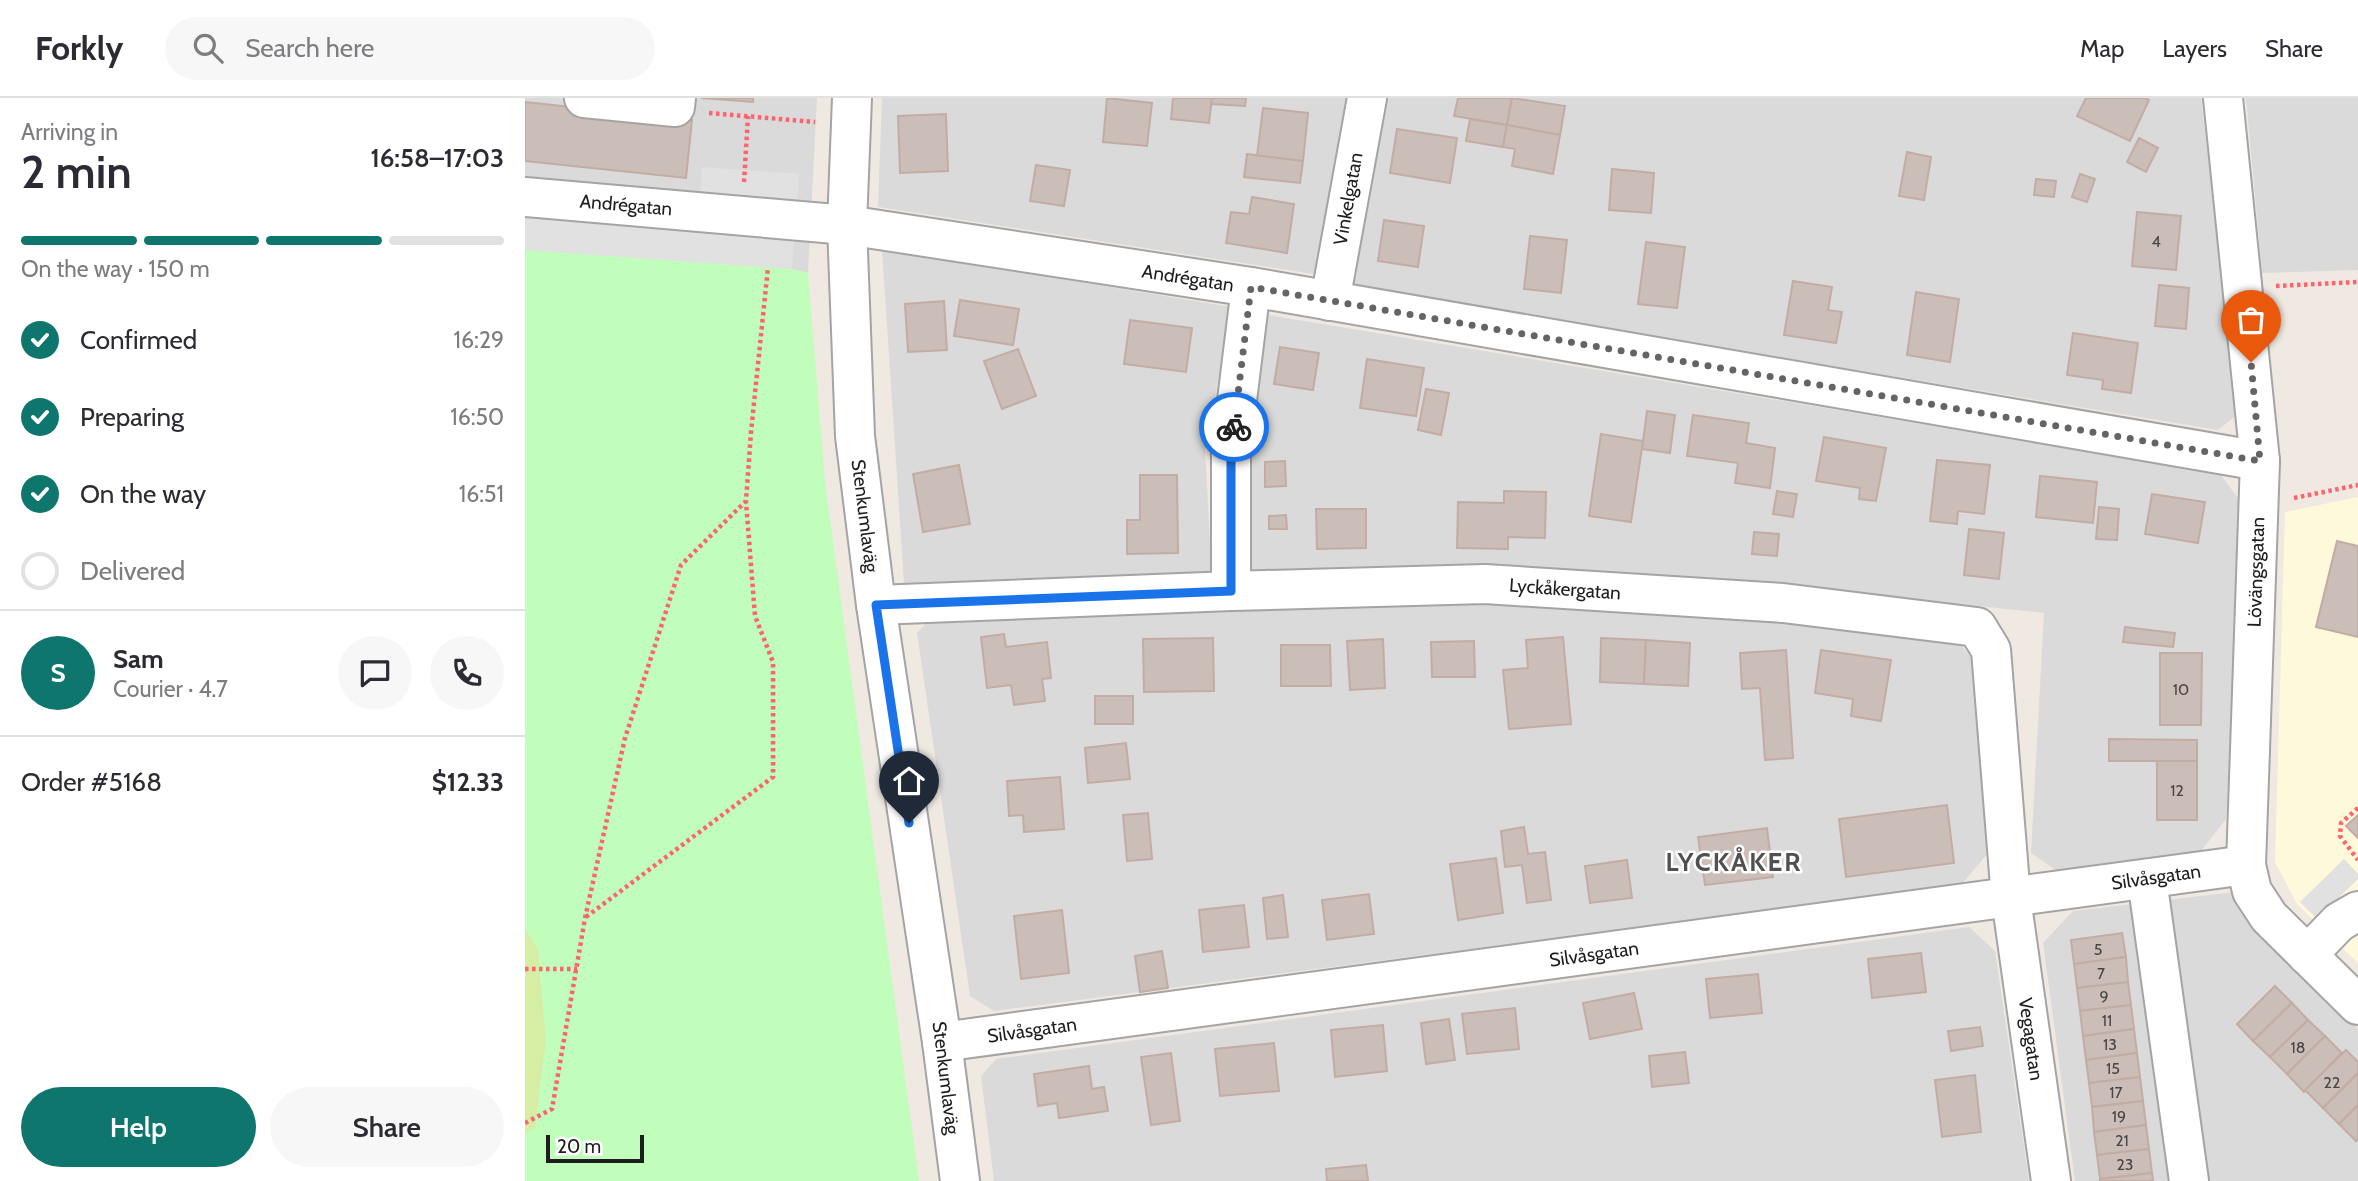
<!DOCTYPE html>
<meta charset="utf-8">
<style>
:root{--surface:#fff;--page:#f7f7f7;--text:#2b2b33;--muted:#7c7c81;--line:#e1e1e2;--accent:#0f766e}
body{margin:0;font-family:Cabin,sans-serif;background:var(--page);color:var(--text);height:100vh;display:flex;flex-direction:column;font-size:26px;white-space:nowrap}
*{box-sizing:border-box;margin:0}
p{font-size:23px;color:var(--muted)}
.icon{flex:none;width:38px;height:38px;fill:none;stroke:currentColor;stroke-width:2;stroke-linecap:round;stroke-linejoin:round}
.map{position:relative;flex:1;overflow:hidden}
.side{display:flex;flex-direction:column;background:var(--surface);width:525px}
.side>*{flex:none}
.scale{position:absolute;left:21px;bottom:18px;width:98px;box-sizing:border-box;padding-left:7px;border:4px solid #1d1d1d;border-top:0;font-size:19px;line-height:24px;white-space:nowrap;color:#1d1d1d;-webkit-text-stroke:5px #fff;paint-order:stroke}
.pin{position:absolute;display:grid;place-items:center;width:60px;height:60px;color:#fff;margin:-72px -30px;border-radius:50% 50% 50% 0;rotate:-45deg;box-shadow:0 0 7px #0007}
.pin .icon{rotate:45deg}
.courier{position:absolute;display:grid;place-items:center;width:70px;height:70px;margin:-35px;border:5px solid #1a73e8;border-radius:50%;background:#fff;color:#222;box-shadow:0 2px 9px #0007}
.summary em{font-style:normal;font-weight:600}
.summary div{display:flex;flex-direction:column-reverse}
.summary{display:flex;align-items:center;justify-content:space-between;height:119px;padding:0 21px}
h1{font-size:46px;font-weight:600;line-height:52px}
.bar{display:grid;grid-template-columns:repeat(4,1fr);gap:10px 7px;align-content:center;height:84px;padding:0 21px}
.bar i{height:9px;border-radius:5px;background:var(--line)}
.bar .current{background:var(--accent)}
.bar p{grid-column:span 4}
.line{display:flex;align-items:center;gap:18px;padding:0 21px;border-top:2px solid var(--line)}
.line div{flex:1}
.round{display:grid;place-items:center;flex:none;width:74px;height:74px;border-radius:37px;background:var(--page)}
ol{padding:0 21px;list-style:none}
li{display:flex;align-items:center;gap:21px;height:77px}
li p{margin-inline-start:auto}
li .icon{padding:7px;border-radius:50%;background:var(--accent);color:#fff;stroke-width:4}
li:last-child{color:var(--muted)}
li i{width:38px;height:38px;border:4px solid var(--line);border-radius:50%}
.cta{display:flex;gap:14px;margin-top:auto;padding:14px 21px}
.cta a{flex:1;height:80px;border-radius:42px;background:var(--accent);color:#fff;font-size:28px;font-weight:600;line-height:80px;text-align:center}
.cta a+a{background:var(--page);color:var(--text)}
header{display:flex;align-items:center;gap:42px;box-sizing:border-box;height:98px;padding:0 35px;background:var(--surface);border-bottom:2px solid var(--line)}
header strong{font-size:33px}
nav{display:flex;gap:38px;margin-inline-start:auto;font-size:24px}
.search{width:490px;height:63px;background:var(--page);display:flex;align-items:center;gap:18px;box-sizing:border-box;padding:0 24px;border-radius:38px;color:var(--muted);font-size:26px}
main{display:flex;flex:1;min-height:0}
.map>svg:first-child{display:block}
.residential{fill:#dbdada}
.education{fill:#fff9db}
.grass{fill:#d5eea4}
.park{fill:#c1fdbb}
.parking{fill:#e1e1e1}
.building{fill:#cbbdb8;stroke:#c2aca3;stroke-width:2}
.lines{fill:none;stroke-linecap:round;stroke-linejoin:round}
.minor-casing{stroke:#a4a4a4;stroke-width:42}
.path{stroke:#ff636e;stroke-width:4.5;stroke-dasharray:3.5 3.5;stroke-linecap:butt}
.minor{stroke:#fff;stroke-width:38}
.done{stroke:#666462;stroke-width:7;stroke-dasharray:0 12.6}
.route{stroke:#1a73e8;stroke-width:9}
.labels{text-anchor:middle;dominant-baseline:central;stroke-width:5;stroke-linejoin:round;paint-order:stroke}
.number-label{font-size:16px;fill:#484544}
.street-label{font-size:19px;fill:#1d1d1d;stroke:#fff}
.district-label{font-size:26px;font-weight:bold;letter-spacing:2px;fill:#505050;stroke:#fff}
</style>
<header>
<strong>Forkly</strong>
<div class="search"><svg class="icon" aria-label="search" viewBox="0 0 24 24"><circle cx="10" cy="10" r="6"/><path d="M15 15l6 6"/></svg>Search here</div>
<nav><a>Map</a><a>Layers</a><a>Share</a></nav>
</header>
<main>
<section class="side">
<div class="summary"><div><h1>2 min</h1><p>Arriving in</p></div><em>16:58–17:03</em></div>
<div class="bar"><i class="current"></i><i class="current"></i><i class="current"></i><i></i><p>On the way · 150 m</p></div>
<ol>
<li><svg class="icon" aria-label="check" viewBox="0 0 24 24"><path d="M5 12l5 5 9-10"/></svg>Confirmed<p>16:29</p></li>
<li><svg class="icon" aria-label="check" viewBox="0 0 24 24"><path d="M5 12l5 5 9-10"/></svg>Preparing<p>16:50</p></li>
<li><svg class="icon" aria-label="check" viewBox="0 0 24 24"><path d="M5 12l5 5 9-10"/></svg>On the way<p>16:51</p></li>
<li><i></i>Delivered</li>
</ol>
<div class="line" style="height:126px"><b class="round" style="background:var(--accent);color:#fff">S</b><div><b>Sam</b><p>Courier · 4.7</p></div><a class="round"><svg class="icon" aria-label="chat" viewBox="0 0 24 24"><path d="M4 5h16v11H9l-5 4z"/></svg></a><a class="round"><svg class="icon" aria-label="phone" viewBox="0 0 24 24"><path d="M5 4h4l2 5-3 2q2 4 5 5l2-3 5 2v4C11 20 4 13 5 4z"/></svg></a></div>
<div class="line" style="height:91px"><div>Order #5168</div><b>$12.33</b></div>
<div class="cta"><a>Help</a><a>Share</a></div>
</section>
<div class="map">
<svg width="1833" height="1083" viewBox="0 0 1833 1083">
<rect width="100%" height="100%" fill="#efe9e2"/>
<g class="residential">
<path d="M0 0H292L283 175 267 171 0 152Z"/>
<path d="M357 0H827L795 177 353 109Z"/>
<path d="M859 0H1676L1713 316 1693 332 827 189Z"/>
<path d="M1721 0H1833V172L1737 175Z"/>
<path d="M357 152 707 209 680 350 687 482 398 493 379 485Z"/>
<path d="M744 217 1695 376 1717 405 1701 721 1676 753 1532 773 1506 755 1519 515 1264 487 724 476 721 347Z"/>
<path d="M959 506 1258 522 1431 540 1449 564 1463 755 1436 787 469 913 445 898 392 535 406 520Z"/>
<path d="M1710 794 1735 835 1833 931V1083H1550L1518 845 1548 813Z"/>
<path d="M1444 829 1470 853 1504 1083H469L456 978 471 961Z"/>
</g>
<path class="education" d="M1833 399V865L1772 806 1750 764 1760 414Z"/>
<path class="grass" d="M0 831 13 851 21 943 10 1030 0 1036Z"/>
<path class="park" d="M0 152 267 171 283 175 300 384 394 1083H0V1036L10 1030 21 943 13 851 0 831Z"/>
<g class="parking">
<path d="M177 69 274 76 267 171 0 152V88L175 99Z"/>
<path d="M1819 761 1833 776V781L1792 821 1775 804Z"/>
</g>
<g class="building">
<path d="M176 0H228V4Z"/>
<path d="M582 0 627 5 622 48 578 44Z"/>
<path d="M648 0H687L684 25 646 21Z"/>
<path d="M687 0H721L720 8 686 6Z"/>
<path d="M933 0H987L982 27 929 18Z"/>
<path d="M987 0 1040 8 1035 37 982 27Z"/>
<path d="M1561 0H1620L1624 2 1605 43 1552 18Z"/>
<path d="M0 4 167 22 161 80 0 63Z"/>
<path d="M738 10 783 15 778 63 732 58Z"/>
<path d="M421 16 423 73 375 75 373 18Z"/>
<path d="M945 21 982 27 978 49 941 43Z"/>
<path d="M982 27 1035 37 1028 76 987 68 990 51 978 49Z"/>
<path d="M872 31 932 40 925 85 865 75Z"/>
<path d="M1614 40 1633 50 1621 74 1602 64Z"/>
<path d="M1382 54 1406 59 1399 102 1374 98Z"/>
<path d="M722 56 778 63 775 85 719 79Z"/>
<path d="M511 67 545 72 539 108 505 103Z"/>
<path d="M1087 71 1129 75 1126 115 1084 112Z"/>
<path d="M1555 76 1570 81 1562 104 1547 99Z"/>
<path d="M1511 81 1531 83 1529 99 1509 97Z"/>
<path d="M727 99 769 106 762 155 701 145 706 114 724 116Z"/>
<path d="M1612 114 1656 118 1651 172 1607 168Z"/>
<path d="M859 122 899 128 893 169 853 163Z"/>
<path d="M1005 138 1042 142 1036 195 999 191Z"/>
<path d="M1121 144 1160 149 1152 210 1113 206Z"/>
<path d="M1268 183 1307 189 1303 212 1317 214 1311 245 1259 237Z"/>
<path d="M1634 187 1664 190 1661 231 1630 228Z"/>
<path d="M1391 194 1434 201 1425 264 1382 257Z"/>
<path d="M435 202 494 211 488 247 429 238Z"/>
<path d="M419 203 422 252 383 254 380 206Z"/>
<path d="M605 222 667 230 661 274 599 266Z"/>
<path d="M1548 235 1613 245 1606 295 1577 291 1578 282 1542 277Z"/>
<path d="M755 249 794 255 788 292 749 286Z"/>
<path d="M493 251 511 298 477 311 459 263Z"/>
<path d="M842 261 899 270 891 318 835 310Z"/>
<path d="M901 291 924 295 916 337 893 332Z"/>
<path d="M1122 313 1150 317 1145 355 1117 351Z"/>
<path d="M1168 317 1224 325 1221 345 1250 350 1245 390 1210 385 1213 365 1162 358Z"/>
<path d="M1076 336 1118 343 1106 424 1064 418Z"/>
<path d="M1299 339 1361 350 1351 403 1334 401 1335 390 1291 383Z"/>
<path d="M1412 362 1465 367 1459 416 1433 413 1432 426 1405 423Z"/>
<path d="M760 363 761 388 740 389V364Z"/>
<path d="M434 367 445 426 398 434 388 376Z"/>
<path d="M615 377H652L653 455 602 456V422H615Z"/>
<path d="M1515 378 1572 384 1568 425 1511 419Z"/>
<path d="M979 393 1021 394 1020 440 983 439V451L932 450 933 404 979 405Z"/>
<path d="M1252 393 1272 396 1268 419 1248 416Z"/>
<path d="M1627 396 1680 404 1673 445 1620 436Z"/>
<path d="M1574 409 1594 411 1592 442 1571 441Z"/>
<path d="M791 411H841V450L792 451Z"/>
<path d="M761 417 762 431H744V418Z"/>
<path d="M1444 431 1479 435 1474 481 1439 477Z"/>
<path d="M1229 434 1254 436 1252 458 1227 456Z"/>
<path d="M1812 443 1833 448V539L1791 529Z"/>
<path d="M1600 529 1650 535 1648 549 1598 544Z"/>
<path d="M479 536 481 549 522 544 526 580 517 581 520 603 489 607 486 587 462 590 456 539Z"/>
<path d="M1038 539 1046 626 984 631 978 572 1003 570 1001 542Z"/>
<path d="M688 540 689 593 619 594 618 541Z"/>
<path d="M1076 540 1121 542 1119 586 1075 584Z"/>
<path d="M858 541 860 590 825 592 822 543Z"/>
<path d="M1121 542 1165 545 1163 588 1119 586Z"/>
<path d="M949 543 950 579H907L906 544Z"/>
<path d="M756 547H805L806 588H756Z"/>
<path d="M1261 552 1268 660 1240 662 1235 590 1217 591 1215 555Z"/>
<path d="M1296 552 1366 562 1356 623 1326 618 1328 601 1290 595Z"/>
<path d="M1635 555H1677L1676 627H1635Z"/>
<rect x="570" y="598" width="38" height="28"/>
<path d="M1584 641 1672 642V663H1584Z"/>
<path d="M601 645 605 681 563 685 560 650Z"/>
<rect x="1632" y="663" width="40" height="59"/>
<path d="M535 679 539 731 499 734 498 717 484 718 482 683Z"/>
<path d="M1422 707 1429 765 1321 779 1314 721Z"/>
<path d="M623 715 627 761 602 763 598 717Z"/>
<path d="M1833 717V740L1821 728Z"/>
<path d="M999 729 1003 756 1020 754 1026 802 1002 805 997 767 980 769 976 733Z"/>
<path d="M1242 730 1248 779 1180 787 1173 739Z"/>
<path d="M971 760 978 815 933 822 925 766Z"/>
<path d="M1102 762 1107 800 1065 805 1060 768Z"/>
<path d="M844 796 849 836 802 842 797 802Z"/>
<path d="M758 797 763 839 742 841 738 800Z"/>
<path d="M719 807 724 849 678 854 674 812Z"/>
<path d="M537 812 544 875 496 881 489 818Z"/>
<path d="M1597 835 1601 859 1549 866 1546 842Z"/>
<path d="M637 853 643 890 615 894 610 858Z"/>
<path d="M1396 855 1401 894 1347 900 1343 861Z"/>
<path d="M1601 859 1603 884 1552 890 1549 866Z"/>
<path d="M1233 876 1237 915 1185 920 1181 881Z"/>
<path d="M1603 884 1606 907 1555 913 1552 890Z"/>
<path d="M1750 888 1767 905 1728 943 1712 926Z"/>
<path d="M1109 895 1117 931 1065 941 1058 905Z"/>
<path d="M1767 905 1783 922 1745 959 1728 943Z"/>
<path d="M1606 907 1609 931 1558 938 1555 913Z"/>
<path d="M990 910 994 951 942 956 937 916Z"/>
<path d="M924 921 930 962 901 966 896 925Z"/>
<path d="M1783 922 1800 938 1762 976 1745 959Z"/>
<path d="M858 927 862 973 810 979 806 932Z"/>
<path d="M1455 929 1458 948 1426 953 1423 933Z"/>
<path d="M1609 931 1612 955 1561 962 1558 938Z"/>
<path d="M1800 938 1817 955 1779 994 1762 976Z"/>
<path d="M749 945 754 993 695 998 690 951Z"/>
<path d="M1821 952 1833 964V975L1798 1010 1780 992Z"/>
<path d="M1160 954 1164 985 1127 989 1124 958Z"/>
<path d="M646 955 655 1023 626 1027 616 959Z"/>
<path d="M1612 955 1615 979 1564 985 1561 962Z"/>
<path d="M564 968 567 991 579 989 583 1013 534 1020 532 1005 513 1008 509 976Z"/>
<path d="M1833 975V1007L1814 1026 1798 1010Z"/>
<path d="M1450 977 1456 1034 1417 1039 1410 982Z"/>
<path d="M1615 979 1618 1003 1567 1009 1564 985Z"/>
<path d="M1618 1003 1621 1027 1569 1034 1567 1009Z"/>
<path d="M1833 1007V1041L1831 1043 1814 1026Z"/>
<path d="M1621 1027 1624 1051 1572 1057 1569 1034Z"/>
<path d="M1624 1051 1627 1075 1575 1081 1572 1057Z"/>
<path d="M841 1067 843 1083H802L801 1071Z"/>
<path d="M1627 1075 1628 1083H1575V1081Z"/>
</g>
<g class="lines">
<g class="minor-casing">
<g id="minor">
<path d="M59 0 150 9 151 0"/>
<path d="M327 0 322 127 330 338 351 507 417 944 435 1083"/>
<path d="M1698 0 1735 363 1721 767 1727 793 1744 819 1833 907"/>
<path d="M0 99 322 127 726 189 1735 363"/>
<path d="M805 203 842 0"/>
<path d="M706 493V351L726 189"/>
<path d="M351 507 706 493 960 486 1258 505 1452 529 1466 552 1486 800 1526 1083"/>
<path d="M1622 781 1664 1083"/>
<path d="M1782 857 1814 824 1833 813"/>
<path d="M417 944 1721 767"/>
</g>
</g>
<g class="path">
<path d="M184 15 290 24"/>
<path d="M219 84 223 18"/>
<path d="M1751 188 1833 184"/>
<path d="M1769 400 1833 387"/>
<path d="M1833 710 1816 725 1815 738 1833 762"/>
<path d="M61 819 248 679V564L230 518 221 404"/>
<path d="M0 871H52"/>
<path d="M0 1025 27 1011 60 820 100 640 156 467 221 403 226 334 243 169"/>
</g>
<use href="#minor" class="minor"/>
</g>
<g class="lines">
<path class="done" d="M709 329 726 189 1735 363 1726 264"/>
<path class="route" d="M384 725 351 507 706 493V351L709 329"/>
</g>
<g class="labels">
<g class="number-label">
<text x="1631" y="143">4</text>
<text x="1656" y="591">10</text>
<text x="1652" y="692">12</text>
<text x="1573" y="851">5</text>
<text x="1576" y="875">7</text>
<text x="1579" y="898">9</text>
<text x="1582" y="922">11</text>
<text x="1585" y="946">13</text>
<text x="1773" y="949">18</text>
<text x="1588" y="970">15</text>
<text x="1807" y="984">22</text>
<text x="1591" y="994">17</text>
<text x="1594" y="1018">19</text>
<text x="1597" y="1042">21</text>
<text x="1600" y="1066">23</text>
</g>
<g class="street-label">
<text transform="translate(823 101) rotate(-80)">Vinkelgatan</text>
<text transform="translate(101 107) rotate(5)">Andrégatan</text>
<text transform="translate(663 180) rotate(9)">Andrégatan</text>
<text transform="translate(340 418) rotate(83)">Stenkumlaväg</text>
<text transform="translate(1731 474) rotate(-88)">Lövängsgatan</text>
<text transform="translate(1040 491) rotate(4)">Lyckåkergatan</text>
<text transform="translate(1631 779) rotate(-8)">Silvåsgatan</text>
<text transform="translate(1069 856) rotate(-8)">Silvåsgatan</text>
<text transform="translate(507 932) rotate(-8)">Silvåsgatan</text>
<text transform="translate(1506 941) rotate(82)">Vegagatan</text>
<text transform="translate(421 980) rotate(83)">Stenkumlaväg</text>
</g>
<g class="district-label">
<text x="1209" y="764">LYCKÅKER</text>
</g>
</g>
</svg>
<div class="scale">20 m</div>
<div class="pin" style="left:1726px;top:264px;background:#ea580c"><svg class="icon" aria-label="bag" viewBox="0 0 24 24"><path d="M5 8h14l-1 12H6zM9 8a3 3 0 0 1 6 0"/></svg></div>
<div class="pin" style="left:384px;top:725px;background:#1f2937"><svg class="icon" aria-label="home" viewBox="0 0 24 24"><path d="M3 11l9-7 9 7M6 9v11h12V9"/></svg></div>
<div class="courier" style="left:709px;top:329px"><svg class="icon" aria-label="bike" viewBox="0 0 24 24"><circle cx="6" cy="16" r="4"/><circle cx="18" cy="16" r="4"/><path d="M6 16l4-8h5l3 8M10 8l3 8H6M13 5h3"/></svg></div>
</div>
</main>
